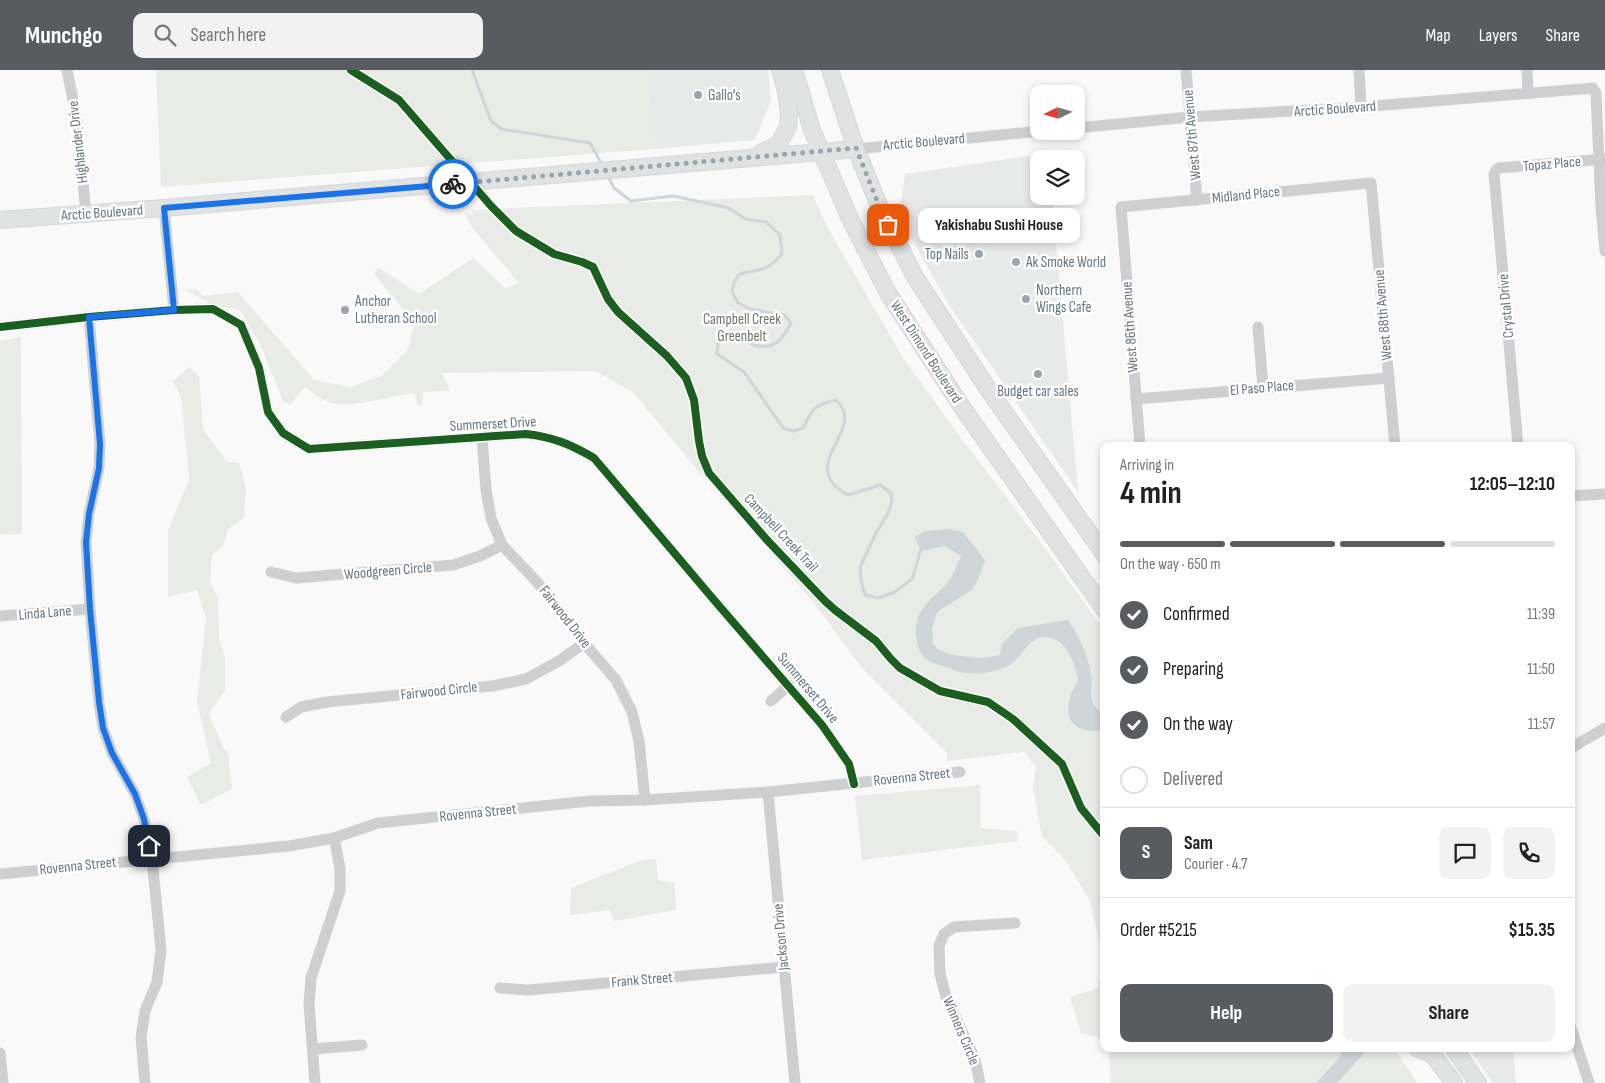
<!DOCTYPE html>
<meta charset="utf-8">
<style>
:root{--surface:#fff;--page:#f2f2f2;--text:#222;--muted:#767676;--line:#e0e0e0;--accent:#585c60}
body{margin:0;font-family:"Sofia Sans Condensed",sans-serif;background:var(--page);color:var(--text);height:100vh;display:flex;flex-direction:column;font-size:19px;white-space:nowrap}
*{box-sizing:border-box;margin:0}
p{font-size:16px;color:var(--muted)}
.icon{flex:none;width:28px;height:28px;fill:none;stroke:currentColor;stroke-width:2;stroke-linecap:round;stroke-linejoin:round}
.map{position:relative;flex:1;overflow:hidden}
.panel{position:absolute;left:1100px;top:372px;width:475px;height:610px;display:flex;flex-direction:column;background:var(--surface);border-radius:10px;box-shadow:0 2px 8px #0003}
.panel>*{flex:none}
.needle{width:32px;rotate:265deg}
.buttons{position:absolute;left:1030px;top:15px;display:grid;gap:10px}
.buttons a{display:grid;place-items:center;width:55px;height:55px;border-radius:10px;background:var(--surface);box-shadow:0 2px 8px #0003;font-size:25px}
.pin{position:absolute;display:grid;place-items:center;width:42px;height:42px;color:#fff;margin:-21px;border-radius:10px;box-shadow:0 2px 8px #0006}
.courier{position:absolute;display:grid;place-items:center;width:50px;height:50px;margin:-25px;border:4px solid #1a73e8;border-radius:50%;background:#fff;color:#222;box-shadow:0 1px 6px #0007}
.bubble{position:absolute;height:35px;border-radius:10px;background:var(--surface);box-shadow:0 2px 8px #0003;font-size:16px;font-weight:700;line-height:35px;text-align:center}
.headline em{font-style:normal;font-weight:700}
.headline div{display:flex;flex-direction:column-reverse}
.headline{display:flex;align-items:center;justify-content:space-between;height:85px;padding:0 20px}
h1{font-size:32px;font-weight:700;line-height:38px}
.bar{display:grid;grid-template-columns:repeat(4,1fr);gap:8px 5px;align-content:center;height:60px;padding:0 20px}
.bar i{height:6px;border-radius:4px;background:var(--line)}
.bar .current{background:var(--accent)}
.bar p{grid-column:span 4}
.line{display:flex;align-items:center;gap:12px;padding:0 20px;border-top:1px solid var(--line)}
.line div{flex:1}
.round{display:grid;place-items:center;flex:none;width:52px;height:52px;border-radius:10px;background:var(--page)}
ol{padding:0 20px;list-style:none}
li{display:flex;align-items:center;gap:15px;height:55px}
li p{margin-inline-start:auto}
li .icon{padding:5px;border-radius:50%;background:var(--accent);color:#fff;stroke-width:4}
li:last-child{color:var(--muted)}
li i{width:28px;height:28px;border:2px solid var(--line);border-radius:50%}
.action{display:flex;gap:10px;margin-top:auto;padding:10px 20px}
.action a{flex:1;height:58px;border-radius:10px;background:var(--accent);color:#fff;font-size:20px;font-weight:700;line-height:58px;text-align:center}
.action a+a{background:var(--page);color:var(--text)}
header{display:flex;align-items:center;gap:30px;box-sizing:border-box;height:70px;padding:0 25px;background:var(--accent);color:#fff}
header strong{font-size:24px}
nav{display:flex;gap:28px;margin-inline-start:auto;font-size:18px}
.search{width:350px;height:45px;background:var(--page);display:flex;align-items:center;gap:12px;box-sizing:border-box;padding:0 18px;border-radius:10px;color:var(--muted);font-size:19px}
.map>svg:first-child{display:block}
.built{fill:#e8e9e9}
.green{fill:#e8ebe6}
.water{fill:#ced6d9}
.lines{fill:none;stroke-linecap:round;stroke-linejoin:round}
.stream{stroke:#ced6d9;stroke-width:3}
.secondary-casing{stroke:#d5d6d7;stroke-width:18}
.street{stroke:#cecfd0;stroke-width:11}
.secondary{stroke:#e1e2e2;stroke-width:16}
.cycleway-casing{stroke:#fff;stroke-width:11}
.cycleway{stroke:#1b5e20;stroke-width:8}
.done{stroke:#99a4ac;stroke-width:5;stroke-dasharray:0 9}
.route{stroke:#1a73e8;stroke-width:6}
.poi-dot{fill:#99a4ac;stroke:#fff;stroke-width:2}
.labels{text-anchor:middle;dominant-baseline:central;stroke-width:5;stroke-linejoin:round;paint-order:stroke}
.poi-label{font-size:15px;fill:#657683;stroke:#fff;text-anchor:start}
.street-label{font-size:15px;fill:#657683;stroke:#fff}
.park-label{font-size:15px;fill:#687a64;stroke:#fff}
</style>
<header>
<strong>Munchgo</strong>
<div class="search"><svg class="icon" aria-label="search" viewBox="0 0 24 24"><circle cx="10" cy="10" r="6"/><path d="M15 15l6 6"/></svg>Search here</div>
<nav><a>Map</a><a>Layers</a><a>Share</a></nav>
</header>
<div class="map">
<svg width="1605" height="1013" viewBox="0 0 1605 1013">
<rect width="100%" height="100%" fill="#f9f9f9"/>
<g class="built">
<path d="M645 0H768L771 30 755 70 654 79Z"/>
<path d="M1048 83 1049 89H1039V126H1052L1078 422 949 235 910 166 900 140 905 104Z"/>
<path d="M1469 979H1513L1516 1013H1493Z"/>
</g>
<g class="green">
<path d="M156 0H645L654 79 161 117Z"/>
<path d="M813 125 825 153 903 288 958 364 1045 478 1104 560V969L1081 963 1070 927 1098 918 1103 886 1089 829 1063 787 1042 767 1033 717 1036 697 1024 682 947 691V683L862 598 814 533 706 408 705 409 633 322 595 301 441 303 446 310 450 321 423 322 422 336 417 335 414 323C388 326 362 336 336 334 326 333 313 324 305 317L290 335 283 331 260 274 240 240 213 235 185 220 197 219 203 226 238 222 314 310 350 317 381 306 407 281 415 254 374 204 378 197 419 224 473 188 505 218 519 213 471 156 464 142 474 145 470 140Z"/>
<path d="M21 267 22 464 0 465V271Z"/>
<path d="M189 297 199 306 203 359 227 392 239 393 246 418 244 448 228 459 224 475 212 485 210 511 218 528 219 569 225 588V620L209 644 223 677 228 683 232 719 201 735 187 707 211 693 197 631 206 548 197 520 168 527V460L189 409 181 327 173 311Z"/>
<path d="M980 715 981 758 1017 761 1018 771 862 790 855 726Z"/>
<path d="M656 789 658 810 675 813 676 840 614 851 610 840 570 845 571 818 642 790Z"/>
<path d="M1109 979H1395L1417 1013H1111Z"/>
</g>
<g class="water">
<path d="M949 459 963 462 985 490 976 514 970 521 937 542 932 558 933 573 937 579 952 585 982 588 1000 585 1002 574 1018 558 1068 550C1079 565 1088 586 1091 604 1094 622 1086 626 1099 641L1104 640V660C1077 664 1062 652 1071 624 1073 619 1076 615 1079 610 1074 594 1068 572 1051 568 1031 562 1024 584 1012 593 999 602 979 605 964 603 959 602 954 600 949 598 941 595 928 593 922 585 917 577 914 561 917 552 920 535 937 525 947 513 953 506 957 495 961 486L945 476 921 481 915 467 925 461Z"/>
<path d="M1343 979H1368L1337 1013H1316L1340 987Z"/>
</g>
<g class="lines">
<g class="stream">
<path d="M472 0 491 51 501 59 590 73 603 96"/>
<path d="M608 106 614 118 631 131 673 126 729 138 745 149 766 152 780 165 782 184C778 188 773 194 767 197 749 207 737 193 732 222L738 233 750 239 784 245 791 253C783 269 773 281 754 275 745 272 738 264 728 268 724 269 720 272 718 274L717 284 744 302 783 358 793 361 803 358C812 339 815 334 836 330 869 360 793 395 848 425L880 415 891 423 892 432 887 445 876 463 860 497 861 510 865 525 878 528 895 522 912 509 922 476"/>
</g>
<g class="secondary-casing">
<g id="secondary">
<path d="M794 0 812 60 851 151 888 223 962 337 1104 539"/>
<path d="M830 0 856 79 880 138 915 207 988 319 1104 484"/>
<path d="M761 83 778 75 788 57 789 43 786 21 780 0"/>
<path d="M0 150 164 138 856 79"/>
<path d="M1418 979 1433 985 1454 1013"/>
<path d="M1454 979 1478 1013"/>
</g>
</g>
<g class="street">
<path d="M67 0 77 50 86 144"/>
<path d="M1186 0 1197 130"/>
<path d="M1359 0 1361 37"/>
<path d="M1527 0 1528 23"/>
<path d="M1076 58 1190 47 1361 37 1593 18 1596 23 1601 137 1605 181"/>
<path d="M856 79 1041 61"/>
<path d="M164 138 174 240"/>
<path d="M89 247 100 374 99 398 89 444 86 472 90 539 99 633 103 658 112 683 135 724 144 749 152 789 161 880 157 912 145 941 141 967 145 1013"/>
<path d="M0 257 89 247 174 240 213 239 241 255 259 298 268 342 283 363 309 379 526 364C553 367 570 374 594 388L714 530 822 655 849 694 854 714"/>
<path d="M1258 257 1263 318"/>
<path d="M1136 329 1389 308"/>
<path d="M482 368 486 420 491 448 502 475 537 512 584 573 616 610 632 642 639 671 645 730"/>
<path d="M1140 376 1121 137 1371 113 1395 376"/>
<path d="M1518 376 1494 104 1496 100 1499 98 1605 89"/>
<path d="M1571 426 1605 424"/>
<path d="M271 502 296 508 453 495 480 486 502 475"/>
<path d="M0 546 90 539"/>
<path d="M771 631 789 615"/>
<path d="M286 647 301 637 327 632 493 616 526 609 559 591 584 573"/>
<path d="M1571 678 1605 658"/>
<path d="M768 722 795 1013"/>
<path d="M0 804 289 776 334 768 378 753 590 731 645 730 768 722 960 702"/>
<path d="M500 918 528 920 784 897"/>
<path d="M1571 958 1589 1013"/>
<path d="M313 979 362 975"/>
<path d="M0 983 3 1013"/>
<path d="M315 1013 309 934 311 908 340 821V798L334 768"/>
<path d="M980 1013 975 989 946 927 940 904 939 876 944 864 954 857 1015 853"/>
</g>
<use href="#secondary" class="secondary"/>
<g class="cycleway-casing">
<g id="cycleway">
<path d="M351 0 399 30 492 137 516 161 554 184 582 192 593 197 608 229 618 242 667 286 686 308 694 330 699 371 702 386 709 403 767 470 825 531 835 540 876 571 891 589 900 598 940 621 988 632 1013 649 1062 694 1081 738 1104 766"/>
<path d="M0 257 89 247 174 240 213 239 241 255 259 298 268 342 283 363 309 379 526 364C553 367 570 374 594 388L714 530 822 655 849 694 854 714"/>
</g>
</g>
<use href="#cycleway" class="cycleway"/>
</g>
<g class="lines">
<path class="done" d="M453 114 856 78 880 138 888 155"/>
<path class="route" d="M149 776 144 749 135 724 112 683 103 658 99 632 90 539 86 472 89 444 99 398 100 374 89 247 174 240 164 138 453 114"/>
</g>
<g class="poi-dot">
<circle cx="698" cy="25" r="5"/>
<circle cx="979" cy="184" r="5"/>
<circle cx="1016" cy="192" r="5"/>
<circle cx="1026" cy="229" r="5"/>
<circle cx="345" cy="240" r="5"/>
<circle cx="1038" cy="304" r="5"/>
</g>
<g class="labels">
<g class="poi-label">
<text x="708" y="25">Gallo's</text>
<text x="969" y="184" text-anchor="end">Top Nails</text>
<text x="1026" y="192">Ak Smoke World</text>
<text x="1036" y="220">Northern<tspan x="1036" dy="17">Wings Cafe</tspan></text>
<text x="355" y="231">Anchor<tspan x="355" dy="17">Lutheran School</tspan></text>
<text x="1038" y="321" text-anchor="middle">Budget car sales</text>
</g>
<g class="street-label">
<text transform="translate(1335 39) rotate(-4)">Arctic Boulevard</text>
<text transform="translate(1192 65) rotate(-95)">West 87th Avenue</text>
<text transform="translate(78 72) rotate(-97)">Highlander Drive</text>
<text transform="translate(924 72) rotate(-5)">Arctic Boulevard</text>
<text transform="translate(1552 94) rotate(-5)">Topaz Place</text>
<text transform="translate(1246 125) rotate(-6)">Midland Place</text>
<text transform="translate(102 143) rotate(-4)">Arctic Boulevard</text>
<text transform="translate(1506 236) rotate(-95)">Crystal Drive</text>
<text transform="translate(1383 245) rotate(-95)">West 88th Avenue</text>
<text transform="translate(1130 257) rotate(-94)">West 86th Avenue</text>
<text transform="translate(926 282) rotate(57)">West Dimond Boulevard</text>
<text transform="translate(1262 318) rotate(-5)">El Paso Place</text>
<text transform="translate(493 354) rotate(-3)">Summerset Drive</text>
<text transform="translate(781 463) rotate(47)">Campbell Creek Trail</text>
<text transform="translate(388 501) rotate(-5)">Woodgreen Circle</text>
<text transform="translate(45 543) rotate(-5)">Linda Lane</text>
<text transform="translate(565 547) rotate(52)">Fairwood Drive</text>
<text transform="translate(808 618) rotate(50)">Summerset Drive</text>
<text transform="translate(439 621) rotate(-6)">Fairwood Circle</text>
<text transform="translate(912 707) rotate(-6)">Rovenna Street</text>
<text transform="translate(478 743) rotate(-6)">Rovenna Street</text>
<text transform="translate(78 796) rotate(-6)">Rovenna Street</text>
<text transform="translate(781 867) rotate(-95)">Jackson Drive</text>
<text transform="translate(642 910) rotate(-5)">Frank Street</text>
<text transform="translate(961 961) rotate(67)">Winners Circle</text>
</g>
<g class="park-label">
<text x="742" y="249">Campbell Creek<tspan x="742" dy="17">Greenbelt</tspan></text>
</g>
</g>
</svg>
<div class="buttons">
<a><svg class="needle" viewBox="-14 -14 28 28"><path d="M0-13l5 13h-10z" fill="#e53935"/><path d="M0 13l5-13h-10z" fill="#767676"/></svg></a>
<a><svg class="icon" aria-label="layers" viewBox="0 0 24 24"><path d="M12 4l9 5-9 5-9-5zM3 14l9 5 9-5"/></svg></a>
</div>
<div class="pin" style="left:888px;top:155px;background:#ea580c"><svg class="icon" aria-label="bag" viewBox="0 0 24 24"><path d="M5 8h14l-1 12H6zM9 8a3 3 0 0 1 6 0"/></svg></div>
<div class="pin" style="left:149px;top:776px;background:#1f2937"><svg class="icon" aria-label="home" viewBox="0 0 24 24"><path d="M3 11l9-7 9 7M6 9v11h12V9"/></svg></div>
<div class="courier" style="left:453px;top:114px"><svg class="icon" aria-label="bike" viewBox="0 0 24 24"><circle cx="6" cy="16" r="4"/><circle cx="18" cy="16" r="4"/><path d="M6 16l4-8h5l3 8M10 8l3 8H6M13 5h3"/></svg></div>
<div class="bubble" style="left:918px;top:138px;width:162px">Yakishabu Sushi House</div>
<section class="panel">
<div class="headline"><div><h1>4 min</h1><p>Arriving in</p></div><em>12:05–12:10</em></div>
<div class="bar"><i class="current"></i><i class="current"></i><i class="current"></i><i></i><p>On the way · 650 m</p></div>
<ol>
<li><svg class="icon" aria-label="check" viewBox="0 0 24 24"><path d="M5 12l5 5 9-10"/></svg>Confirmed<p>11:39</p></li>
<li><svg class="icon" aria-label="check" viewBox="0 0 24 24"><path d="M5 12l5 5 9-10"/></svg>Preparing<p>11:50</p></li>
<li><svg class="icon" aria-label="check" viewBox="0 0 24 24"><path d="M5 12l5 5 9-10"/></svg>On the way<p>11:57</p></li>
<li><i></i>Delivered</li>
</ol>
<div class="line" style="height:90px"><b class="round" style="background:var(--accent);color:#fff">S</b><div><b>Sam</b><p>Courier · 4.7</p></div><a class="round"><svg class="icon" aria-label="chat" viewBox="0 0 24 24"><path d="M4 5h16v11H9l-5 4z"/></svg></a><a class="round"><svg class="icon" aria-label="phone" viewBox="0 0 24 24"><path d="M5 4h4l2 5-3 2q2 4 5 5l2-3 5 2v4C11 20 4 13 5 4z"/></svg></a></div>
<div class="line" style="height:65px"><div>Order #5215</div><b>$15.35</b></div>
<div class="action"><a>Help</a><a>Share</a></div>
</section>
</div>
